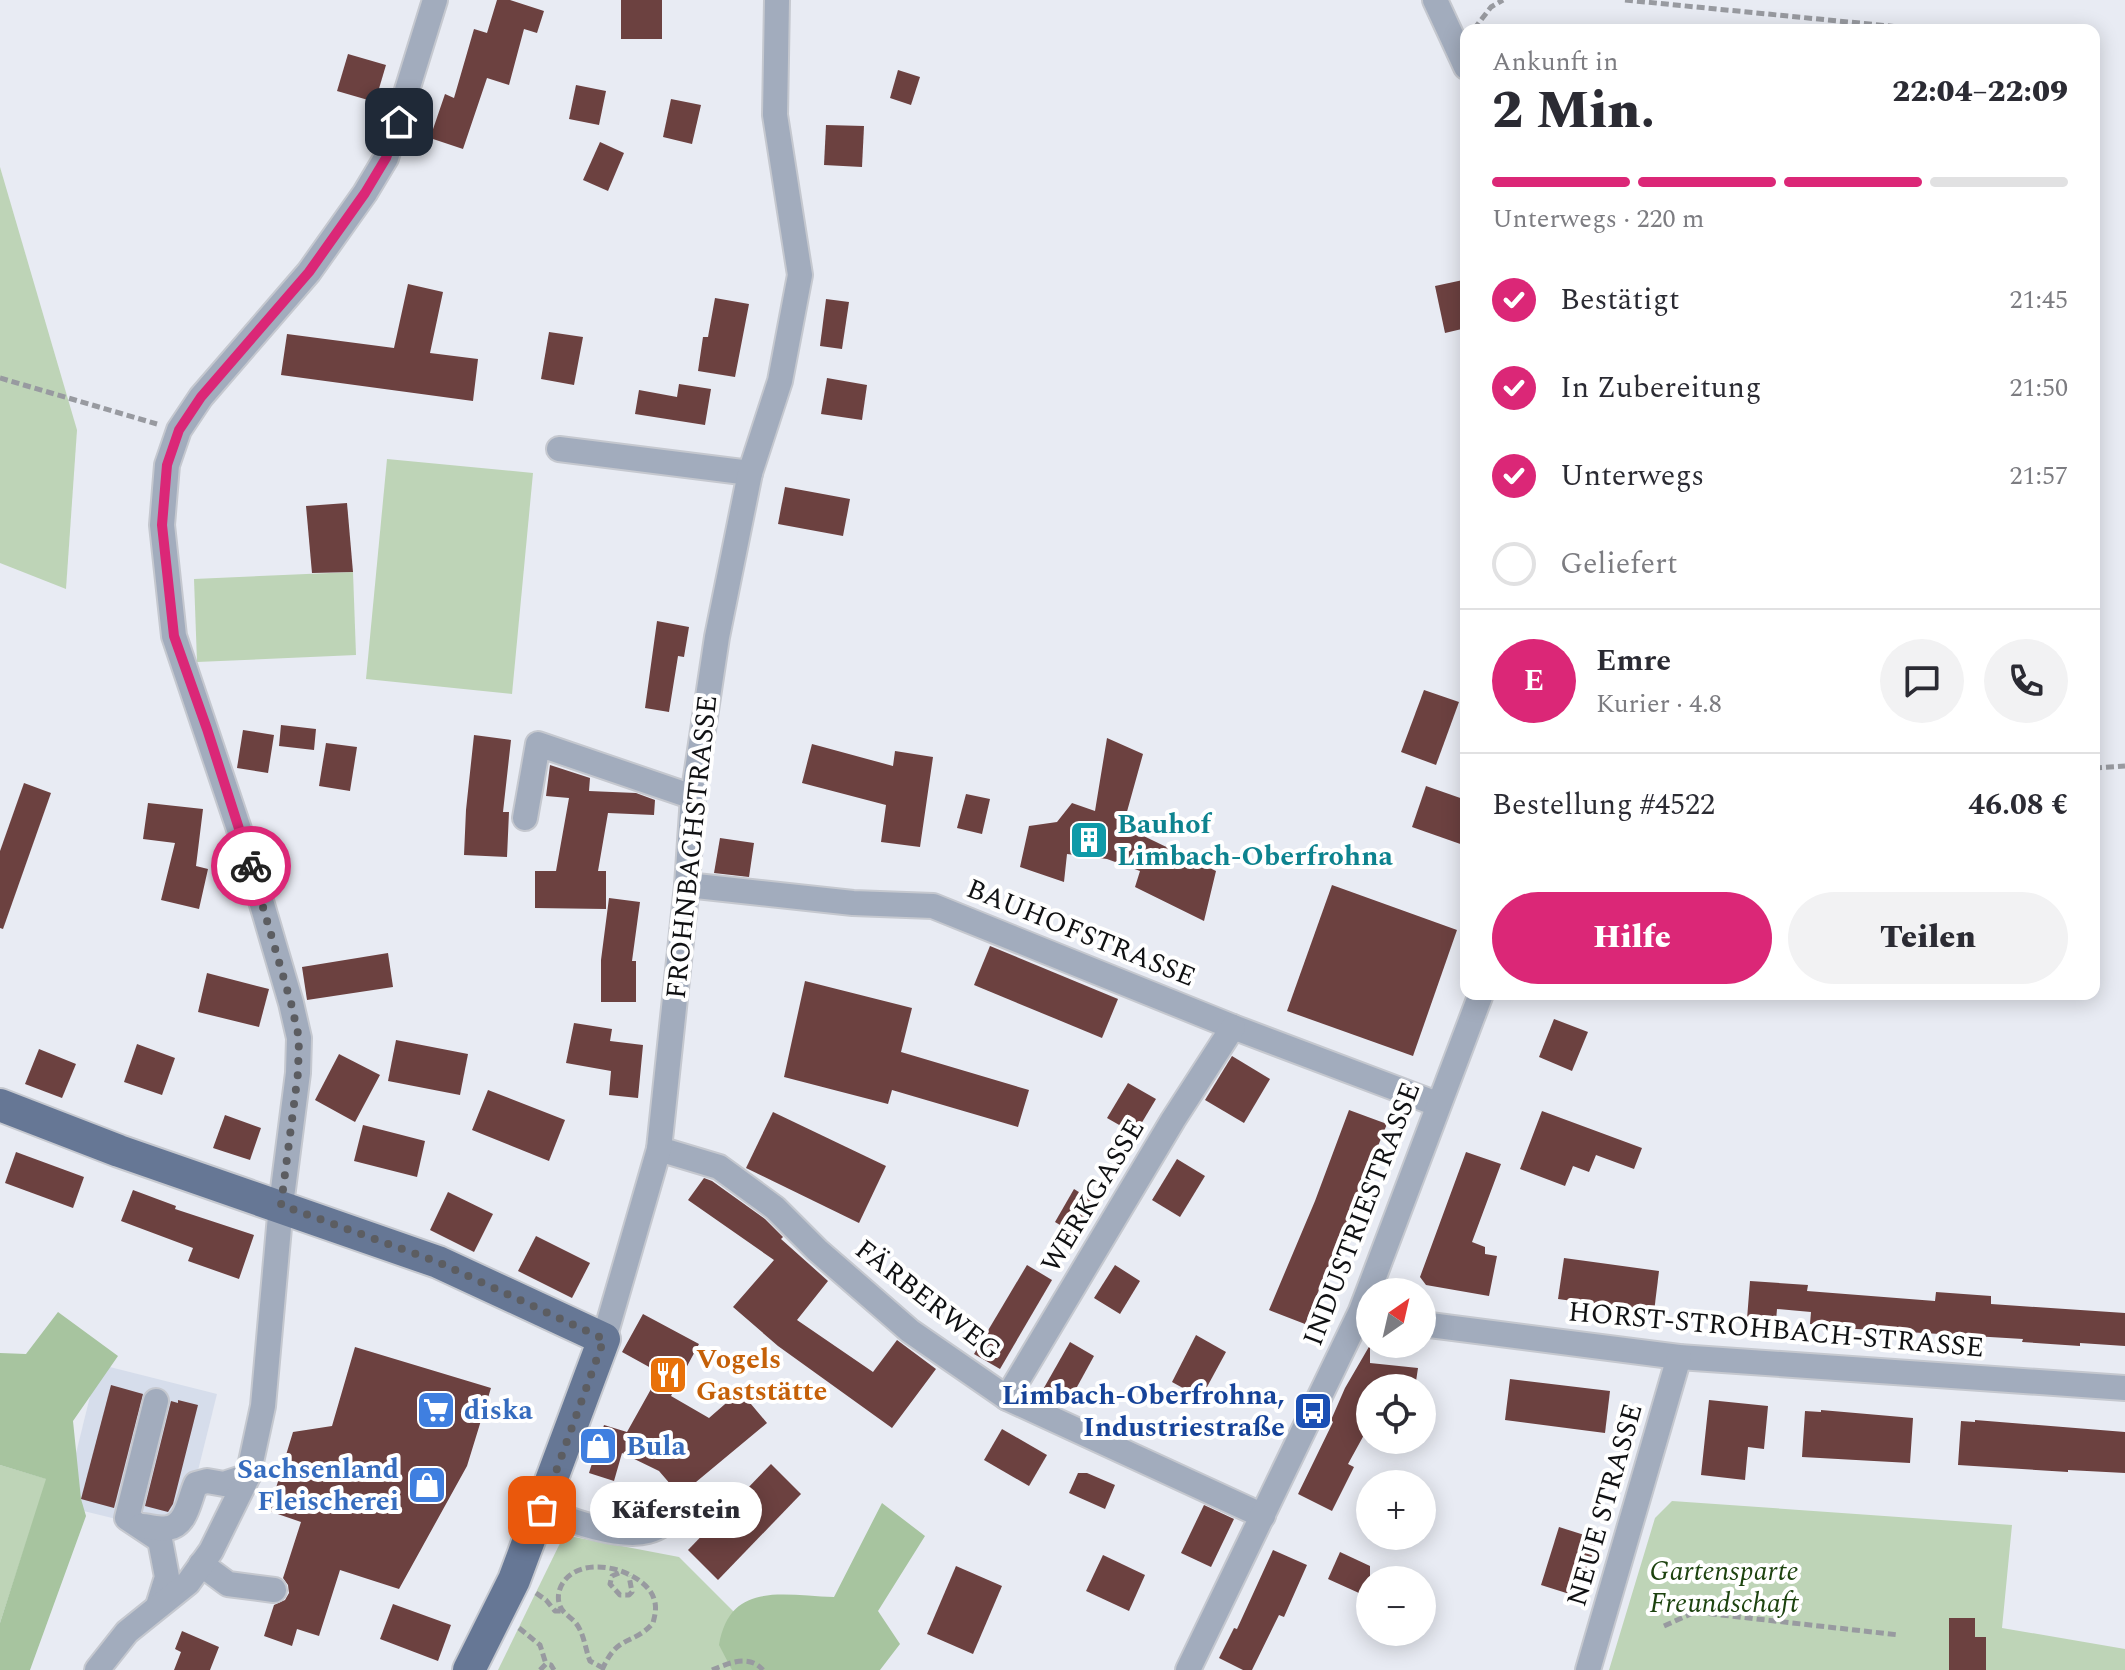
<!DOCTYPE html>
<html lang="de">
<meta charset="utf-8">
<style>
:root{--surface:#fff;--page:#f2f2f3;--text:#2b2b33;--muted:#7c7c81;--line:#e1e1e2;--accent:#db2777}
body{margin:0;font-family:Spectral,serif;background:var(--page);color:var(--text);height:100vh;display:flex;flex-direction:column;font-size:30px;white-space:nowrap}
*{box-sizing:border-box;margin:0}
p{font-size:26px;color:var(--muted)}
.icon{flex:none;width:44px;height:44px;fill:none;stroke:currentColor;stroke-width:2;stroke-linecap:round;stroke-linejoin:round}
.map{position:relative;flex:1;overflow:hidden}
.drawer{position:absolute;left:1460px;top:24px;width:640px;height:976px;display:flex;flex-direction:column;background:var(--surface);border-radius:16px;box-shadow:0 4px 20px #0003}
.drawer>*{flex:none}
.needle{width:52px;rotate:34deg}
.fabs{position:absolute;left:1356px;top:1278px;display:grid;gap:16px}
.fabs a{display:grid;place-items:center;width:80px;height:80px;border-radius:50%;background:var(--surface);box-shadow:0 4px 20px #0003;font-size:40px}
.pin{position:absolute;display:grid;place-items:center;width:68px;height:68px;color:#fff;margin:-34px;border-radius:16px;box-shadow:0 4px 12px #0006}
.courier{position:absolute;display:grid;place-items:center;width:80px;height:80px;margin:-40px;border:6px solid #db2777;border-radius:50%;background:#fff;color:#222;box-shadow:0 2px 10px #0007}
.bubble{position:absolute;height:56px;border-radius:28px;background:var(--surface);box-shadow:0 4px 20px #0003;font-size:26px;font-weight:800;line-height:56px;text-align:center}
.summary em{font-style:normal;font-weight:800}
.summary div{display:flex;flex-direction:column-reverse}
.summary{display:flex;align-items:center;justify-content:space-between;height:136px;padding:0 32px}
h1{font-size:52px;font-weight:800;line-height:60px}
.bar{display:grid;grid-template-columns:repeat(4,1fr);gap:12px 8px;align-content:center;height:96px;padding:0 32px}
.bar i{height:10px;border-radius:6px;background:var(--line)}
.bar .active{background:var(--accent)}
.bar p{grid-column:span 4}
.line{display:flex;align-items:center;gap:20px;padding:0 32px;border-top:2px solid var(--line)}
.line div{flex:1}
.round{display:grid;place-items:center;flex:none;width:84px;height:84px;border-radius:42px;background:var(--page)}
ol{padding:0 32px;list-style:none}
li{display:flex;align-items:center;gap:24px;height:88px}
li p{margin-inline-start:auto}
li .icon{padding:8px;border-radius:50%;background:var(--accent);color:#fff;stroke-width:4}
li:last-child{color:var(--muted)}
li i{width:44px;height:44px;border:4px solid var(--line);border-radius:50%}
.cta{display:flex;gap:16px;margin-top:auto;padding:16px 32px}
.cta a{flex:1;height:92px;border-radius:48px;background:var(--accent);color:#fff;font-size:32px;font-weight:800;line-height:92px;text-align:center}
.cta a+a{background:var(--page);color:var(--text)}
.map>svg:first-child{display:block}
.built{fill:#d6ddeb}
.green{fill:#bed4b7}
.forest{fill:#a7c49f}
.building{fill:#6c4140}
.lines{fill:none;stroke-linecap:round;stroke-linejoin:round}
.minor-casing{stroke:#c5c8cf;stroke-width:28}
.major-casing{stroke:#c5c8cf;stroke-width:36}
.path{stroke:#989aa0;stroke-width:5;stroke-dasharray:8 4;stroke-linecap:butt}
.minor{stroke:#a2acbd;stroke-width:24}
.major{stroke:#667795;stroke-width:32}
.done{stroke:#5c5d61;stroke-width:8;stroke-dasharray:0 14.4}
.route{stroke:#db2777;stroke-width:10}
.labels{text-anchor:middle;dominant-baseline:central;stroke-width:8;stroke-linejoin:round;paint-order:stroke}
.culture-label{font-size:28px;font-weight:bold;fill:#0d838f;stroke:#fff;text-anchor:start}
.street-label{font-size:28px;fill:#101113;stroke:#fff}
.food-label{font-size:28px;font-weight:bold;fill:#c56008;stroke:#fff;text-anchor:start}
.transit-label{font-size:28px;font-weight:bold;fill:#164399;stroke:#fff;text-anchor:end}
.shop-label{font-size:28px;font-weight:bold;fill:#366cbe;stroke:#fff;text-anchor:start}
.park-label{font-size:28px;font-style:italic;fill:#1d430f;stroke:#fff}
</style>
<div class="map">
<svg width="2125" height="1670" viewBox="0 0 2125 1670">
<rect width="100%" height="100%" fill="#e8ebf3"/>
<path class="built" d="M98 1364 217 1394 182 1535 63 1506Z"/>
<g class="green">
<path d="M0 167 77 430 66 589 0 563Z"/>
<path d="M387 459 533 473 512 694 366 679Z"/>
<path d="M353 572 356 655 197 662 194 579Z"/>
<path d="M0 1465 47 1479 0 1623Z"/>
<path d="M1672 1501 2012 1525 2002 1628 2125 1649V1670H1609L1655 1518Z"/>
<path d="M564 1535 679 1557 773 1651 783 1670H498Z"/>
</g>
<g class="forest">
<path d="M58 1312 118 1356 73 1421 81 1499 86 1516 30 1670H0V1623L46 1479 0 1465V1353L26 1354Z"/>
<path d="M882 1503 925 1536 878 1611 900 1644 880 1670H732L719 1645C730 1580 784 1596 834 1597Z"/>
</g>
<g class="building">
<path d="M497 0H510L544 11 537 33 524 29 509 85 487 78 463 149 430 138 445 94 454 98 474 29 487 33Z"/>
<rect x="621" y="0" width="41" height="39"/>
<path d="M348 54 386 65 375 102 337 91Z"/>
<path d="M898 70 920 77 911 105 890 98Z"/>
<path d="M576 85 606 91 599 125 569 119Z"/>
<path d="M671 99 701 105 692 144 663 137Z"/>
<path d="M826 125 864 126 862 167 824 165Z"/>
<path d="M600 142 624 153 608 191 583 180Z"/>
<path d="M1463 280 1466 294V328L1445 333 1435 286Z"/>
<path d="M408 284 443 292 430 353 478 359 473 401 281 375 287 334 394 348Z"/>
<path d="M715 298 749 304 735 377 698 371 703 337H708Z"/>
<path d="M826 299 849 302 842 349 820 346Z"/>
<path d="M549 332 583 337 574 385 541 379Z"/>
<path d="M827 378 867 385 862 420 821 414Z"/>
<path d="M679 384 711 389 705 425 635 414 639 390 677 397Z"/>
<path d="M785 487 850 499 843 536 778 524Z"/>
<path d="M347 503 353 572 312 573 306 506Z"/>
<path d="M657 621 689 627 684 657 678 656 669 712 645 708Z"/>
<path d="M1424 690 1459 702 1436 765 1401 752Z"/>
<path d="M281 725 316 729 314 750 279 746Z"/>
<path d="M243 730 274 735 268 773 237 768Z"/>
<path d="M474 735 511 740 503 812H509L507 857 464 855 466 810Z"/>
<path d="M1107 738 1143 754 1123 826 1216 871 1204 921 1135 887 1140 871 1107 859 1067 854 1064 882 1020 867 1029 826 1057 822 1072 803 1095 811Z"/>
<path d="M326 743 357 747 350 791 319 786Z"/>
<path d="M812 744 893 766 895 751 933 757 920 847 881 842 886 805 802 783Z"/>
<path d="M550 765 590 778 589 791 636 793 655 800 654 815 608 813 598 871H606V909L535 908V871H556L569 798 546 796Z"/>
<path d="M24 783 51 793 3 929 0 928V851Z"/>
<path d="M1426 786 1466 800V846L1412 827Z"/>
<path d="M966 794 990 799 982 834 957 828Z"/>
<path d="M148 803 203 809 196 866 208 869 199 909 161 900 175 843 143 839Z"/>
<path d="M720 838 754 843 749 877 714 873Z"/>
<path d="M1332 885 1457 930 1413 1056 1287 1011Z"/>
<path d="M609 898 640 902 632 961H636V1002H601V960Z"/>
<path d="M990 946 1118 999 1102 1038 974 985Z"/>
<path d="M388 953 393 987 307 1000 302 967Z"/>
<path d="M207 973 269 989 259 1027 198 1012Z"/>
<path d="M805 981 912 1008 901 1052 1029 1090 1018 1127 892 1090 888 1104 784 1077Z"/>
<path d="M1554 1019 1588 1032 1572 1071 1539 1057Z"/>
<path d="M574 1023 612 1029 610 1041 643 1045 638 1098 609 1095 611 1071 566 1063Z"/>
<path d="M396 1040 468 1054 460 1095 388 1081Z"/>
<path d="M137 1044 175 1058 162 1095 124 1082Z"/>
<path d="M39 1049 76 1064 62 1098 25 1084Z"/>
<path d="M339 1054 380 1075 355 1122 315 1100Z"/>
<path d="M1232 1056 1270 1079 1244 1123 1205 1100Z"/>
<path d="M1128 1083 1156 1099 1135 1134 1107 1118Z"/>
<path d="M488 1090 565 1120 549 1161 472 1130Z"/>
<path d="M1349 1110 1387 1124 1305 1324 1269 1310 1315 1201Z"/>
<path d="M1542 1111 1642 1148 1634 1169 1596 1155 1589 1172 1573 1166 1565 1186 1520 1169Z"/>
<path d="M773 1112 886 1166 859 1223 746 1168Z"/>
<path d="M225 1115 261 1128 250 1160 213 1148Z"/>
<path d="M363 1125 425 1141 417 1177 354 1161Z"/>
<path d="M16 1152 84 1177 73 1208 5 1183Z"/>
<path d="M1466 1152 1501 1164 1472 1242 1485 1247V1254L1497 1256 1489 1296 1426 1285 1420 1277Z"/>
<path d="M1177 1159 1205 1176 1180 1217 1152 1200Z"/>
<path d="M704 1178 712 1181 765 1219 783 1237 781 1239 828 1281 797 1320 873 1372 897 1340 936 1369 892 1428 778 1346 733 1307 774 1260 688 1200Z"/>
<path d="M1074 1189 1098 1204 1078 1236 1055 1222Z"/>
<path d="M133 1190 176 1206 175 1209 254 1235 239 1279 188 1261 193 1248 121 1221Z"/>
<path d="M448 1192 493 1214 474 1252 430 1230Z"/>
<path d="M536 1236 590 1263 572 1298 518 1271Z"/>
<path d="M1564 1258 1659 1271 1654 1312 1558 1299Z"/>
<path d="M1027 1265 1052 1280 1000 1369 974 1354Z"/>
<path d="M1115 1265 1140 1281 1120 1314 1094 1298Z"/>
<path d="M1750 1281 1808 1285 1807 1291 1935 1301 1936 1292 1991 1296V1304L2125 1313V1346L2080 1343V1346L2022 1342 2023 1339 1840 1328 1810 1324 1811 1312 1777 1309 1776 1321 1747 1319Z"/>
<path d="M643 1314 699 1344 671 1396 709 1418 740 1391 767 1423 690 1487 678 1493 659 1471 622 1453 614 1481 589 1473 604 1425 627 1432 660 1373 622 1352Z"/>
<path d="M1196 1335 1226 1352 1201 1398 1172 1382Z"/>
<path d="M1070 1342 1094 1356 1066 1407 1041 1393Z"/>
<path d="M1370 1345V1363L1418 1368 1415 1388H1370V1424L1348 1464 1354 1467 1332 1511 1298 1494 1333 1422 1331 1420 1345 1388Z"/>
<path d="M355 1347 491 1388 467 1466 399 1589 340 1570 319 1636 297 1629 292 1646 264 1636 274 1605 285 1600 289 1593 288 1585 283 1578 301 1522 269 1511 293 1432 332 1426Z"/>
<path d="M1510 1379 1610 1391 1605 1433 1505 1420Z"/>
<path d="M111 1385 143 1394 114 1508 81 1499Z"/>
<path d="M178 1400 198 1405 173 1504 168 1512 145 1506 171 1401 178 1403Z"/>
<path d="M1709 1400 1768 1406 1764 1449 1748 1447 1745 1480 1701 1475Z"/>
<path d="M1821 1410 1913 1418 1910 1463 1802 1457 1805 1411 1821 1412Z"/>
<path d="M1975 1420 2125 1432V1473L2068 1470V1472L1958 1465 1961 1421 1975 1422Z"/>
<path d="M1002 1429 1047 1455 1029 1486 984 1460Z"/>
<path d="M771 1464 801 1494 718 1580 688 1550Z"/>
<path d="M1078 1473H1087L1115 1485 1105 1509 1069 1493Z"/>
<path d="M1204 1505 1234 1519 1211 1567 1181 1553Z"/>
<path d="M1559 1527 1597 1539 1579 1597 1541 1585Z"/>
<path d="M1273 1550 1307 1565 1284 1617 1279 1615 1252 1670H1243L1219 1658 1234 1628 1237 1629Z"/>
<path d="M1340 1552 1370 1566V1598L1328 1579Z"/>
<path d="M1103 1555 1145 1575 1129 1611 1086 1591Z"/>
<path d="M956 1566 1002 1586 973 1654 927 1634Z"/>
<path d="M393 1604 451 1625 438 1661 380 1639Z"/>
<path d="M1949 1618H1975V1637H1986V1670H1949Z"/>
<path d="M182 1631 219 1647 210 1670H174L181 1652 175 1649Z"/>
</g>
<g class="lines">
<g class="minor-casing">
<g id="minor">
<path d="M1435 0 1466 67"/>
<path d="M559 449 750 473"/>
<path d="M525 818 538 744 693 797"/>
<path d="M687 885 853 903 933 906 1233 1027 1437 1104"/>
<path d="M659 1149 719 1167 775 1208 817 1250 910 1331 1007 1398 1263 1516"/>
<path d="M1422 1324 1679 1357 2125 1388"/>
<path d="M604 1339 659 1149 687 885 693 797 717 637 750 473 780 381 800 275 775 115 777 0"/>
<path d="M1007 1398 1173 1120 1233 1027"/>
<path d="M156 1401 127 1518 160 1540 167 1577 158 1606"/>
<path d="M542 1510C569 1520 620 1539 648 1531 664 1527 678 1512 691 1502"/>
<path d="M141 1526C149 1526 160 1530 168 1528 187 1525 189 1499 196 1484L207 1481 224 1484 248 1476"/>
<path d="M201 1564 228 1584 274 1590"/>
<path d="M97 1670 127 1632 188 1583 211 1551 248 1476 263 1406 281 1205 298 1073 299 1038 291 1003 246 850 174 636 162 525 167 465 179 430 201 397 309 272 365 193 386 158 435 0"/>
<path d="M1188 1670 1361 1311 1481 994"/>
<path d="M1588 1670 1679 1357"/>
</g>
</g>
<g class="major-casing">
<path id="major" d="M0 1105 119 1151 438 1262 604 1339 514 1580 469 1670"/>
</g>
<g class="path">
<path d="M1625 0 1930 30"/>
<path d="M1474 29 1491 7 1503 0"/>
<path d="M0 378 157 424"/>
<path d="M2094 768 2125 766"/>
<path d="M619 1573 612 1576 610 1584 620 1595H629L632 1592 629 1576"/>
<path d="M536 1593 546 1600 555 1611H562"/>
<path d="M1664 1626 1695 1612 1899 1635"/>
<path d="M519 1628 540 1645 546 1664"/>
<path d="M540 1670 546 1664 551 1665 554 1670"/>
<path d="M602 1670C618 1633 633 1646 653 1623 655 1615 657 1607 654 1599 646 1572 587 1553 565 1580 560 1586 557 1594 559 1603 561 1612 568 1615 574 1621 584 1631 585 1649 590 1661L603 1668"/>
<path d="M712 1670C729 1663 749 1654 763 1670"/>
</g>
<use href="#minor" class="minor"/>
<use href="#major" class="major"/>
</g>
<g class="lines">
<path class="done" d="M251 866 291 1003 299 1038 298 1073 281 1205 438 1262 604 1339 542 1510"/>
<path class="route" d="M251 866 207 729 174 636 162 525 167 465 179 430 201 397 309 272 365 193 386 158 399 122"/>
</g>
<defs>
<g id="building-square" transform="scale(2)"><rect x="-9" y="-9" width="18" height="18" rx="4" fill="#0f9aa8" stroke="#fff"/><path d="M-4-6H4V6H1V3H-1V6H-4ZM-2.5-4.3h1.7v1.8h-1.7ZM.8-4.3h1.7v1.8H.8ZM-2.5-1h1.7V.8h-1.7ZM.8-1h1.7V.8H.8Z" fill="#fff"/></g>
<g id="restaurant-square" transform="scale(2)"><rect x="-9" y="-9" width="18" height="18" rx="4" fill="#e8710a" stroke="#fff"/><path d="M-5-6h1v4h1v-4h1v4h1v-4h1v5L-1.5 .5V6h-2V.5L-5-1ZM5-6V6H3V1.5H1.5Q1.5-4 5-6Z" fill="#fff"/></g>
<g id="supermarket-square" transform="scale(2)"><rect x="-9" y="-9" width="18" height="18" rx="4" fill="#3f7fe0" stroke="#fff"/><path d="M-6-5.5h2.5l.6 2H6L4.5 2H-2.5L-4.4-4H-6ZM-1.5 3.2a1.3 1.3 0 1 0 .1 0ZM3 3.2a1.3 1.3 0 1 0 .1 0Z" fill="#fff"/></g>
<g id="bus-square" transform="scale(2)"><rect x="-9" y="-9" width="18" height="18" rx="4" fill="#1a4fb4" stroke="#fff"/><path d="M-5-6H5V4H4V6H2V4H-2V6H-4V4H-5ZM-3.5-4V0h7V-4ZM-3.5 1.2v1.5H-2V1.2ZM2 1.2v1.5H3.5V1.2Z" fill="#fff"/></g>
<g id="shop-square" transform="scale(2)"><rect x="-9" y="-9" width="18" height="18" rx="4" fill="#3f7fe0" stroke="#fff"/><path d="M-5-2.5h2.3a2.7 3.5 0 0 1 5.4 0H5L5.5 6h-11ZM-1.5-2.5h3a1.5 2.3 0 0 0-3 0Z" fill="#fff"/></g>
</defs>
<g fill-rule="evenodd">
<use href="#building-square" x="1089" y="840"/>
<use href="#restaurant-square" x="668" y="1375"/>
<use href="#supermarket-square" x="436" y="1410"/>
<use href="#bus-square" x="1313" y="1411"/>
<use href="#shop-square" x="598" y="1446"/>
<use href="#shop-square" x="427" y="1485"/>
</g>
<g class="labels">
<g class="culture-label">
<text x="1117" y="824">Bauhof<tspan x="1117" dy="32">Limbach-Oberfrohna</tspan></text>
</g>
<g class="street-label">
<text transform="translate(692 847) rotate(-84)">FROHNBACHSTRASSE</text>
<text transform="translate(1081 933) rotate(22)">BAUHOFSTRASSE</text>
<text transform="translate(1093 1196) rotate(-59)">WERKGASSE</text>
<text transform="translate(1362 1214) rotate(-69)">INDUSTRIESTRASSE</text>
<text transform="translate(928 1300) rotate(38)">FÄRBERWEG</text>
<text transform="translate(1776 1330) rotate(5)">HORST-STROHBACH-STRASSE</text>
<text transform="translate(1605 1505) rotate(-74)">NEUE STRASSE</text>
</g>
<g class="food-label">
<text x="696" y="1359">Vogels<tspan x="696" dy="32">Gaststätte</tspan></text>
</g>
<g class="transit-label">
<text x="1285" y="1395">Limbach-Oberfrohna,<tspan x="1285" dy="32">Industriestraße</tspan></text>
</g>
<g class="shop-label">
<text x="464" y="1410">diska</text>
<text x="626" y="1446">Bula</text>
<text x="399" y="1469" text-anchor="end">Sachsenland<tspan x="399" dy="32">Fleischerei</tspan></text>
</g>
<g class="park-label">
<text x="1724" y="1571">Gartensparte<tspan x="1724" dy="32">Freundschaft</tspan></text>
</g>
</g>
</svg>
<div class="fabs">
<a><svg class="needle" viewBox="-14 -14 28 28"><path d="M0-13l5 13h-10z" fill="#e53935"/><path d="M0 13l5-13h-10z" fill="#7c7c81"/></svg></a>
<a><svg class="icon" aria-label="locate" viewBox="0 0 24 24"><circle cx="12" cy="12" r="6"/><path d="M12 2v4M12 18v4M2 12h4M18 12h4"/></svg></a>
<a>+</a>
<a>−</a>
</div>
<div class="pin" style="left:542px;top:1510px;background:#ea580c"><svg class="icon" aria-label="bag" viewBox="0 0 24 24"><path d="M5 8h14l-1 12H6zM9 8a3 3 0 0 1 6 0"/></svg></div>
<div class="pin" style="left:399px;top:122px;background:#1f2937"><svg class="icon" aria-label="home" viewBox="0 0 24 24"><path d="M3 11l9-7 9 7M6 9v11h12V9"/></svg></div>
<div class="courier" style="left:251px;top:866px"><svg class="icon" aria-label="bike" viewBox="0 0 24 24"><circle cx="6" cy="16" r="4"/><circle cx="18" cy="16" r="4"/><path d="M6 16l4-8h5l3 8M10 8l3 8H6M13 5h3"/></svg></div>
<div class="bubble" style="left:590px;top:1482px;width:172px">Käferstein</div>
<section class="drawer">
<div class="summary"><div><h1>2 Min.</h1><p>Ankunft in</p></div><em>22:04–22:09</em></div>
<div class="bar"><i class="active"></i><i class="active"></i><i class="active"></i><i></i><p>Unterwegs · 220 m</p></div>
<ol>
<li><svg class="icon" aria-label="check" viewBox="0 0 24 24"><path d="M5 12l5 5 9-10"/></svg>Bestätigt<p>21:45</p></li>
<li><svg class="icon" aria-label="check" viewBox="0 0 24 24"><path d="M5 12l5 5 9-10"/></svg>In Zubereitung<p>21:50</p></li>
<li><svg class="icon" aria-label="check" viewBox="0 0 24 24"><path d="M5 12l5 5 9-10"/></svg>Unterwegs<p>21:57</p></li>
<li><i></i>Geliefert</li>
</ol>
<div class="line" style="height:144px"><b class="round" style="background:var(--accent);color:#fff">E</b><div><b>Emre</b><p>Kurier · 4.8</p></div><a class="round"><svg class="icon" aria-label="chat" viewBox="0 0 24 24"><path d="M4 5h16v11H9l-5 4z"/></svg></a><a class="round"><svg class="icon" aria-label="phone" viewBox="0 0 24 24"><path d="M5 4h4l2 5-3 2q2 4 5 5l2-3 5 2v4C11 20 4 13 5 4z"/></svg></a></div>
<div class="line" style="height:104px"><div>Bestellung #4522</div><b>46.08 €</b></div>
<div class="cta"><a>Hilfe</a><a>Teilen</a></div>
</section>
</div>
